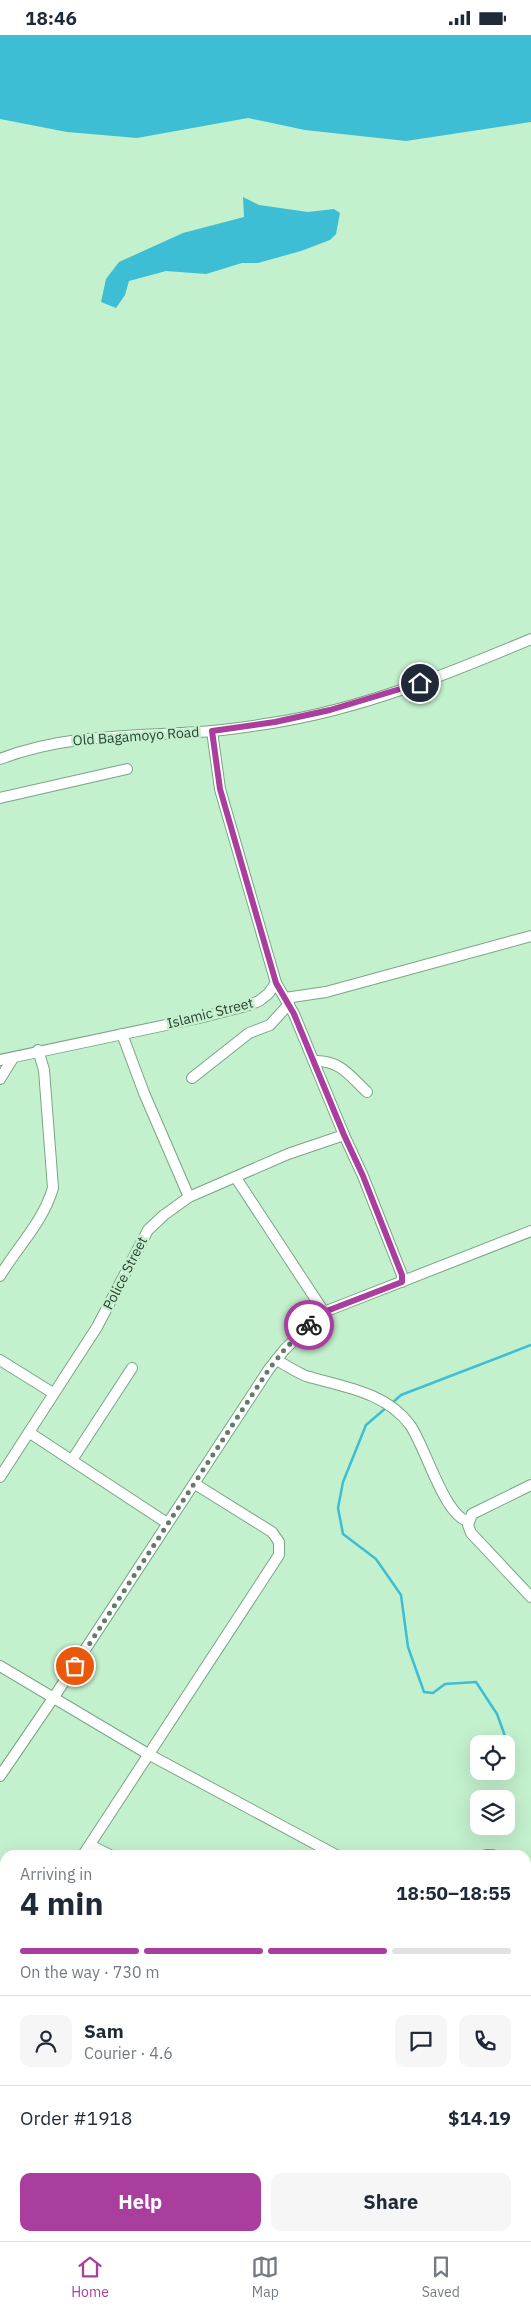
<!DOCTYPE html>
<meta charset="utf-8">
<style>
:root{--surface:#fff;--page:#f6f6f7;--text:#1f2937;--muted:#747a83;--line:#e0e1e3;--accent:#aa3e9f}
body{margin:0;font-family:"IBM Plex Sans",sans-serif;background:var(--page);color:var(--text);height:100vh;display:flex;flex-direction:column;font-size:19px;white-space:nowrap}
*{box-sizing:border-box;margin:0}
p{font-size:16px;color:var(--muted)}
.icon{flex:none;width:28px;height:28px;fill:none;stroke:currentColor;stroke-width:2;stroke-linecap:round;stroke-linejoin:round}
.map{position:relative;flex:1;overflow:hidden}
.drawer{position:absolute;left:0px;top:1815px;width:531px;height:391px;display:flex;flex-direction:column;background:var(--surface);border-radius:15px 15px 0 0;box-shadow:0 5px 20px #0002}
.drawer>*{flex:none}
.controls{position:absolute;left:470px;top:1700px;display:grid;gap:10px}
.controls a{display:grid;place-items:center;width:45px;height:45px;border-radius:10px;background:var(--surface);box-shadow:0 5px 20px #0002;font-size:25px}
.pin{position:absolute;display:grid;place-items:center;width:42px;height:42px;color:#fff;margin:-21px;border:2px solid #fff;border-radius:50%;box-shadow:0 1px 5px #0007}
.courier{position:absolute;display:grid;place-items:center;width:50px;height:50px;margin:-25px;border:4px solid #aa3e9f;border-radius:50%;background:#fff;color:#222;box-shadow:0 1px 6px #0007}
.overview em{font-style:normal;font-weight:700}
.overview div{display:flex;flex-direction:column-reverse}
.overview{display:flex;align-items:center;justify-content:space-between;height:85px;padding:0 20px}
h1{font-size:32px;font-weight:700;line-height:38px}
.bar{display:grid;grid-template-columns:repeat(4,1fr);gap:8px 5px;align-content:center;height:60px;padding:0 20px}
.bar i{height:6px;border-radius:4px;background:var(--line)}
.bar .active{background:var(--accent)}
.bar p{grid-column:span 4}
.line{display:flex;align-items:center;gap:12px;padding:0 20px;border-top:1px solid var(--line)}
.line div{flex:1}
.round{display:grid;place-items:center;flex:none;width:52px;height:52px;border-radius:10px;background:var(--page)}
.action{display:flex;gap:10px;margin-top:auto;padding:10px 20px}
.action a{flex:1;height:58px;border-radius:10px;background:var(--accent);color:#fff;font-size:20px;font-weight:700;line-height:58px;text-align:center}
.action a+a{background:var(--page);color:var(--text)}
.status{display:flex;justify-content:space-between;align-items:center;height:35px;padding:0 25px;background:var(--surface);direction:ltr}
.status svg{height:14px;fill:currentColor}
.menu{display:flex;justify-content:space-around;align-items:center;height:70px;border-top:1px solid var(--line);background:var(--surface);font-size:14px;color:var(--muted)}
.menu a{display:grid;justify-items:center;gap:2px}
.menu .active{color:var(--accent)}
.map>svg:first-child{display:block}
.water{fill:#3dbed5}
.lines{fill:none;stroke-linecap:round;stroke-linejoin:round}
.stream{stroke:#3dbed5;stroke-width:2.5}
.minor-casing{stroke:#7aa585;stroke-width:12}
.minor{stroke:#fff;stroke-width:10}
.done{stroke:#617c68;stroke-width:5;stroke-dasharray:0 9}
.route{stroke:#aa3e9f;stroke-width:6}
.labels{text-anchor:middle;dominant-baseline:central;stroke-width:5;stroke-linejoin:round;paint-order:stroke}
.street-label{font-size:14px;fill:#2c3e31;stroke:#c3f0cd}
</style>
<div class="status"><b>18:46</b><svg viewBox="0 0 49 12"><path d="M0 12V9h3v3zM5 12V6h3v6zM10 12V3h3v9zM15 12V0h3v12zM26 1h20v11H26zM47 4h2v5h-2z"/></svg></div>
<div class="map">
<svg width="531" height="2206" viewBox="0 0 531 2206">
<rect width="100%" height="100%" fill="#c3f0cd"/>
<g class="water">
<path d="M0 0H531V87L406 106 305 95 248 83 137 103 67 97 0 84Z"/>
<path d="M243 162 259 170 308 177 334 174 340 178 336 199 330 205 301 216 258 228H242L206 239 166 236 129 246 125 260 116 273 101 267 106 244 119 227 183 198 244 182Z"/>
</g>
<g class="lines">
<g class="stream">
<path d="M391 1369 401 1360 531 1310"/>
<path d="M387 1372 366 1390 343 1447 338 1473 343 1499 376 1524 401 1560 408 1612 424 1657 433 1658 445 1649 476 1647 497 1679 509 1712"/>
</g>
<g class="minor-casing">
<g id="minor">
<path d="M0 724C69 697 141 702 212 696 232 694 253 691 272 688 362 674 448 639 531 604"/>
<path d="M0 763 127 734"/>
<path d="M276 948 294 979 344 1100 363 1141 402 1240V1247"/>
<path d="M285 963 326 957 531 901"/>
<path d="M122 999 144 1058 189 1162"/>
<path d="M0 1025 199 983 246 971 259 966 268 959 276 948 220 754 212 696"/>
<path d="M314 1026C340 1025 349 1040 367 1057"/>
<path d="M192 1043 249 998 270 990 289 969"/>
<path d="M0 1044 13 1023"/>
<path d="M236 1143 324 1277"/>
<path d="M0 1241C18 1211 43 1187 53 1153L44 1035 38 1015"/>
<path d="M0 1325 53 1358"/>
<path d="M276 1325C286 1330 296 1337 306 1341 343 1352 386 1357 410 1390 424 1408 444 1481 468 1486"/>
<path d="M30 1398 167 1488"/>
<path d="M72 1425 132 1333"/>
<path d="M0 1442 97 1292 148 1195 164 1180 189 1162 288 1119 344 1100"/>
<path d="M531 1450 472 1479 468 1490 471 1498 531 1562"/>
<path d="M0 1631 148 1719 336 1820"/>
<path d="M0 1741 54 1662 269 1334 285 1314 324 1277 531 1196"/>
<path d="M90 1810 110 1820"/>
<path d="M83 1820 279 1520V1507L272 1497 195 1449"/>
<path d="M486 1820H493"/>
<path d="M526 1875 531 1888"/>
<path d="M0 1942 5 1944"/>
<path d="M526 2164 531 2175"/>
<path d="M0 2181 5 2178"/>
<path d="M143 2201 145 2206"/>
<path d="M302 2201 305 2206"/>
<path d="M419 2201 421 2206"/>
<path d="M33 2206 34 2201"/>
<path d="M513 2206 531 2202"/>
</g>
</g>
<use href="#minor" class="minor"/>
</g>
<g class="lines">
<path class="done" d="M75 1631 269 1334 285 1314 309 1290"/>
<path class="route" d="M309 1290 324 1277 402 1247V1240L363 1141 344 1100 294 979 276 948 220 754 212 696 275 687 330 675 420 648"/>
</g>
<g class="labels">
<g class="street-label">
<text transform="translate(136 701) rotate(-4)">Old Bagamoyo Road</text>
<text transform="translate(210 978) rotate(-14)">Islamic Street</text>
<text transform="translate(125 1238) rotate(-63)">Police Street</text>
</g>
</g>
</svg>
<div class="controls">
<a><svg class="icon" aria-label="locate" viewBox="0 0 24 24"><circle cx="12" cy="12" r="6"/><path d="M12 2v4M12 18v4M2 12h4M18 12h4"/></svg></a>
<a><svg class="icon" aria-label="layers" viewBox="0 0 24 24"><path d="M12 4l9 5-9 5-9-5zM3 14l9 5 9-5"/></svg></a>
</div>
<div class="pin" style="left:75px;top:1631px;background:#ea580c"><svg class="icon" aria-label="bag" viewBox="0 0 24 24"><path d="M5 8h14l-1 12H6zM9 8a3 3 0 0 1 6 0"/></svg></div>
<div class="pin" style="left:420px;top:648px;background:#1f2937"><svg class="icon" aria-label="home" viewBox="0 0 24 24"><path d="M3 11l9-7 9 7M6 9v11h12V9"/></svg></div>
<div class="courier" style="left:309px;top:1290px"><svg class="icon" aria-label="bike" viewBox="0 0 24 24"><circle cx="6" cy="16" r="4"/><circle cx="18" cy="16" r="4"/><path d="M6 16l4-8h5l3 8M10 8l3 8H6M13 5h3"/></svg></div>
<section class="drawer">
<div class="overview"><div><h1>4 min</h1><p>Arriving in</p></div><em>18:50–18:55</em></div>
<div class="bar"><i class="active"></i><i class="active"></i><i class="active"></i><i></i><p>On the way · 730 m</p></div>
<div class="line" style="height:90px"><a class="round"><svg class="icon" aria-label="person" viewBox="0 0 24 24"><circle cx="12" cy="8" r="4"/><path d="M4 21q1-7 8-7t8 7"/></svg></a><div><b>Sam</b><p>Courier · 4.6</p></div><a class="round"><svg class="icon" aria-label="chat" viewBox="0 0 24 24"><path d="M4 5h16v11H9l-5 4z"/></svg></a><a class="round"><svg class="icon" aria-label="phone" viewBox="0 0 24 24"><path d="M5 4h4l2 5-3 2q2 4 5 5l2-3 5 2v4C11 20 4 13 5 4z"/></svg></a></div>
<div class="line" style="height:65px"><div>Order #1918</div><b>$14.19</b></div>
<div class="action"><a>Help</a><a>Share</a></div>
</section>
</div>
<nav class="menu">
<a class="active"><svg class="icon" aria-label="home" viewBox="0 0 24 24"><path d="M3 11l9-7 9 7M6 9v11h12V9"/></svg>Home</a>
<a><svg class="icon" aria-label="map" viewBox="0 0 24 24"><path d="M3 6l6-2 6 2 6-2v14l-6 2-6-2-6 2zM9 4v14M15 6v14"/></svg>Map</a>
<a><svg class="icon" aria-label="saved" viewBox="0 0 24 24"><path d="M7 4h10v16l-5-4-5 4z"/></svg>Saved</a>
</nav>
